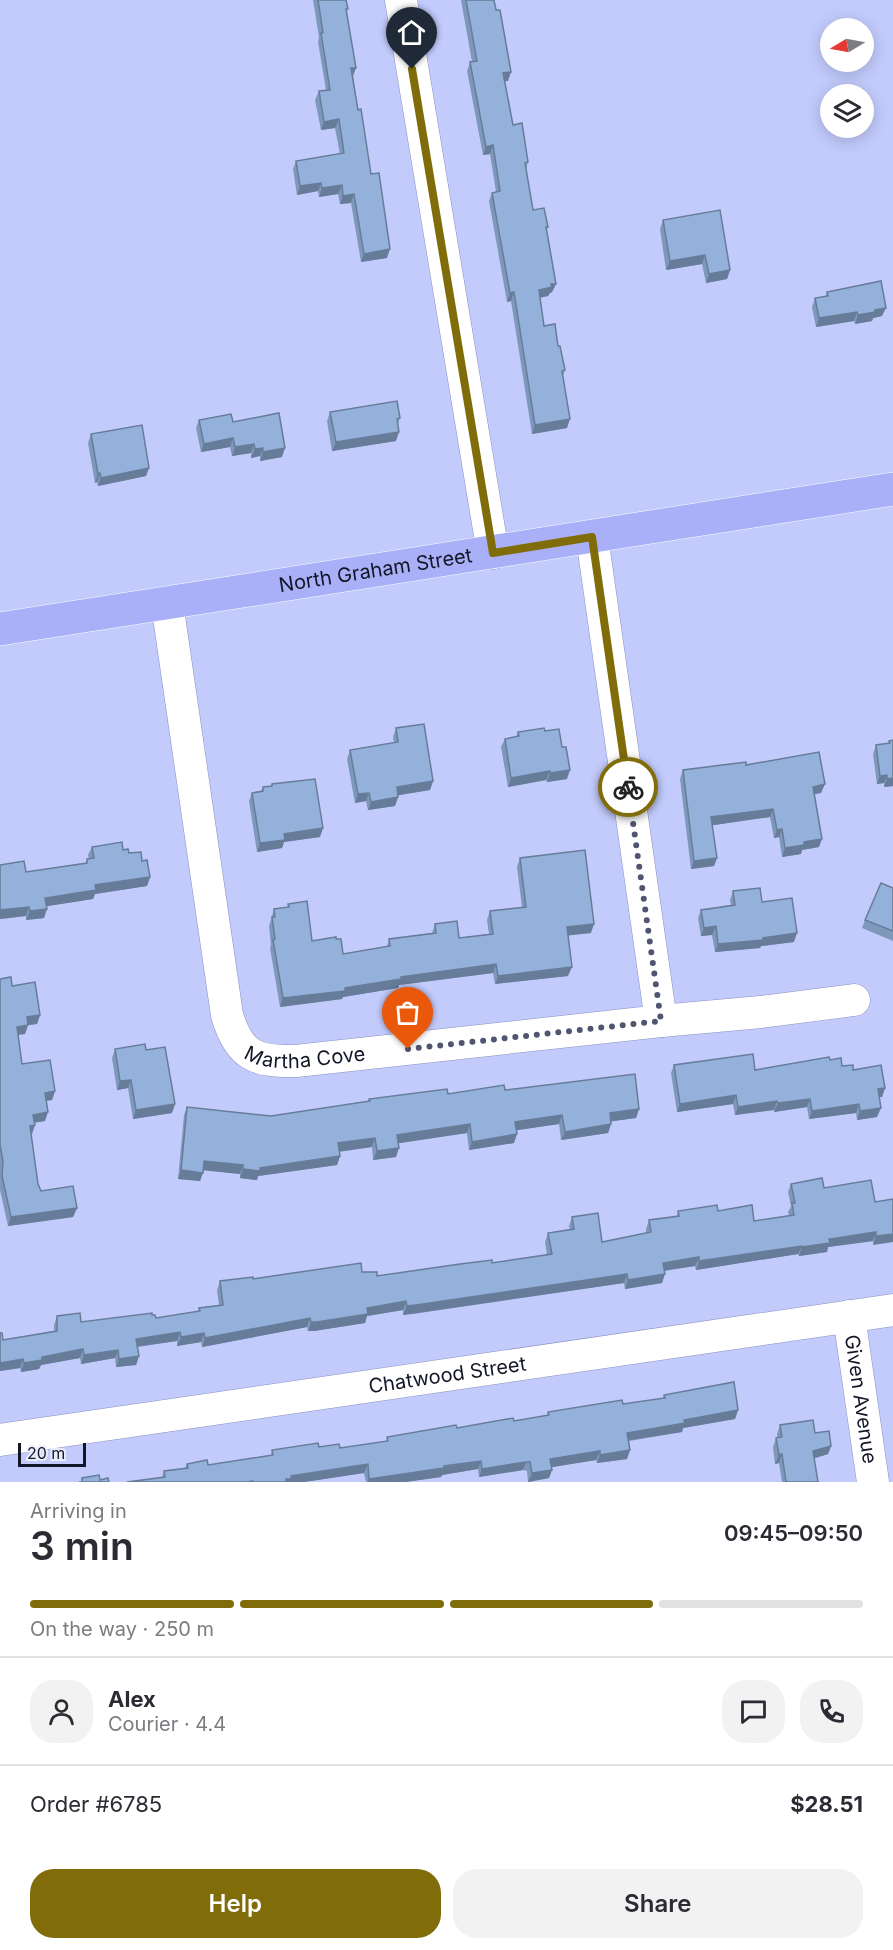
<!DOCTYPE html>
<meta charset="utf-8">
<style>
:root{--surface:#fff;--page:#f2f2f3;--text:#2b2b33;--muted:#7c7c81;--line:#e1e1e2;--accent:#806d09}
body{margin:0;font-family:Inter,sans-serif;background:var(--page);color:var(--text);height:100vh;display:flex;flex-direction:column;font-size:22px;white-space:nowrap}
*{box-sizing:border-box;margin:0}
p{font-size:20px;color:var(--muted)}
.icon{flex:none;width:33px;height:33px;fill:none;stroke:currentColor;stroke-width:2;stroke-linecap:round;stroke-linejoin:round}
.map{position:relative;height:1482px;overflow:hidden}
.side{display:flex;flex-direction:column;background:var(--surface);flex:1}
.side>*{flex:none}
.needle{width:39px;rotate:260deg}
.buttons{position:absolute;left:820px;top:18px;display:grid;gap:12px}
.buttons a{display:grid;place-items:center;width:54px;height:54px;border-radius:50%;background:var(--surface);box-shadow:0 3px 15px #0003;font-size:30px}
.scale{position:absolute;left:18px;bottom:15px;width:68px;box-sizing:border-box;padding-left:6px;border:3px solid #131627;border-top:0;font-size:16px;line-height:21px;white-space:nowrap;color:#131627;-webkit-text-stroke:4px #ebeefd;paint-order:stroke}
.pin{position:absolute;display:grid;place-items:center;width:51px;height:51px;color:#fff;margin:-62px -26px;border-radius:50% 50% 50% 0;rotate:-45deg;box-shadow:0 0 6px #0007}
.pin .icon{rotate:45deg}
.courier{position:absolute;display:grid;place-items:center;width:60px;height:60px;margin:-30px;border:4px solid #806d09;border-radius:50%;background:#fff;color:#222;box-shadow:0 2px 8px #0007}
.headline em{font-style:normal;font-weight:600}
.headline div{display:flex;flex-direction:column-reverse}
.headline{display:flex;align-items:center;justify-content:space-between;height:102px;padding:0 30px}
h1{font-size:39px;font-weight:600;line-height:45px}
.bar{display:grid;grid-template-columns:repeat(4,1fr);gap:9px 6px;align-content:center;height:72px;padding:0 30px}
.bar i{height:8px;border-radius:4px;background:var(--line)}
.bar .active{background:var(--accent)}
.bar p{grid-column:span 4}
.line{display:flex;align-items:center;gap:15px;padding:0 30px;border-top:2px solid var(--line)}
.line div{flex:1}
.round{display:grid;place-items:center;flex:none;width:63px;height:63px;border-radius:24px;background:var(--page)}
.action{display:flex;gap:12px;margin-top:auto;padding:12px 30px}
.action a{flex:1;height:69px;border-radius:24px;background:var(--accent);color:#fff;font-size:24px;font-weight:600;line-height:69px;text-align:center}
.action a+a{background:var(--page);color:var(--text)}
.map>svg:first-child{display:block}
.lines{fill:none;stroke-linecap:round;stroke-linejoin:round}
.minor-casing{stroke:#8991bf;stroke-width:33}
.major-casing{stroke:#fff;stroke-width:34}
.minor{stroke:#fff;stroke-width:32}
.major{stroke:#aab0f7;stroke-width:33}
.wall{fill:#7e98bc}
.shaded-wall{fill:#677c99}
.building{fill:#93b1db;stroke:#677c99;stroke-width:1.5}
.done{stroke:#505572;stroke-width:6;stroke-dasharray:0 10.8}
.route{stroke:#806d09;stroke-width:8}
.labels{text-anchor:middle;dominant-baseline:central;stroke-width:5;stroke-linejoin:round;paint-order:stroke}
.street-label{font-size:20px;fill:#131627;stroke:#ebeefd}
</style>
<div class="map">
<svg width="893" height="1482" viewBox="0 0 893 1482">
<rect width="100%" height="100%" fill="#c2cbfc"/>
<g class="lines">
<g class="minor-casing">
<g id="minor">
<path d="M401 0 493 553"/>
<path d="M592 537 661 1021"/>
<path id="s1" d="M167 603 227 1015C239 1056 256 1062 296 1061L661 1021 761 1012 854 1000"/>
<path id="s2" d="M849 1316 873 1482"/>
<path id="s3" d="M0 1440 893 1310"/>
</g>
</g>
<g class="major-casing">
<g id="major">
<path id="s4" d="M0 629 893 489"/>
</g>
</g>
<use href="#minor" class="minor"/>
<use href="#major" class="major"/>
</g>
<g class="wall">
<path d="M313 0H346V14L353 76 358 110 387 258 361 262 351 203 340 204 338 194 319 197 318 191 297 195 293 169 296 161 340 154 335 128 321 130 315 100 319 91 326 90 318 42 319 37Z"/>
<path d="M461 0H494L508 81H505L513 125 528 162 526 169 533 210 548 227 546 231 556 284 552 292 550 293 548 296 540 298 544 326 558 346 565 370 563 376 567 428 532 434 511 301 507 302 489 201 492 193 496 192 490 154 483 155 467 71 470 62H472Z"/>
<path d="M663 220 730 270 727 279 706 283 702 264 666 270 660 229Z"/>
<path d="M827 292 882 316 873 318 872 321 855 324 854 321 816 327 812 307 815 298 825 297Z"/>
<path d="M330 412 400 418 398 424 396 441 332 451 327 421Z"/>
<path d="M199 420 233 422 282 457 260 461V456L251 458V453L232 456 230 447 201 452 196 428Z"/>
<path d="M91 434 146 476 98 486 97 482 95 483 88 443Z"/>
<path d="M396 728 433 781 430 790 398 795V797L395 806 368 810 366 801 355 803 347 759 350 750 394 743 393 737Z"/>
<path d="M545 731 567 779 547 782 546 780 508 787 501 747 505 739 516 737 518 732Z"/>
<path d="M893 740V786L884 787V783L877 784 873 754 876 745 888 743 889 741Z"/>
<path d="M683 770 821 793 814 794 819 847 802 850 801 854 782 857 779 837 774 838 770 817 712 825 717 858 714 866 691 869 680 779Z"/>
<path d="M272 784 320 837 284 842 282 848 257 852 249 801 252 793 261 791 263 787 271 786Z"/>
<path d="M92 847 123 850 142 861 150 877 147 886 95 894 93 899 46 906 44 918 26 920V916L0 919V865L26 872 85 864 87 859H89L88 855Z"/>
<path d="M520 858 591 933 568 935V976L495 984 493 973 399 985 398 988 343 997 342 999 280 1007 270 948 271 945 269 926 274 909 287 908 288 904 312 941 336 939 343 954 387 946 389 939 432 933 435 924 459 938 489 934 487 920 490 911 522 907 517 867Z"/>
<path d="M893 888V941L862 928 865 920Z"/>
<path d="M733 891 762 902 794 942 761 946 760 948 715 952 712 935 701 936 698 918 701 910 731 905 730 900Z"/>
<path d="M0 979 12 986 40 1015 37 1024 28 1025 25 1034 18 1035 22 1064 55 1091 52 1100 46 1101 45 1121 34 1123 31 1134 38 1184 41 1191 77 1208 73 1217 8 1226 0 1190Z"/>
<path d="M115 1049 146 1050 175 1104 172 1113 133 1119 128 1088 117 1090 112 1058Z"/>
<path d="M830 1060 842 1066 853 1070 885 1088 882 1097H879L877 1117 857 1120 856 1113 809 1119 807 1107 774 1112V1110L735 1115 733 1104 677 1112 671 1073 674 1065 755 1070Z"/>
<path d="M505 1090 639 1109 636 1118 611 1121V1124L608 1133 561 1140 559 1124 516 1130 514 1143 469 1150 467 1133 398 1143 396 1157 373 1160 372 1147 339 1152 340 1156 337 1165 258 1176 257 1180 240 1178V1174L203 1170 200 1181 178 1179 184 1115 187 1107 271 1116 368 1101 369 1099Z"/>
<path d="M791 1184 824 1188 875 1202 893 1199 873 1245V1241L828 1247 827 1252 799 1256 798 1254 696 1270 695 1266 665 1271 662 1283 625 1289 624 1283 413 1314 403 1315V1310L367 1316 365 1323 314 1331H308L307 1327 202 1347 201 1342 177 1346V1341L138 1347 139 1356 136 1365 116 1367 115 1358 81 1364 80 1358 41 1365 39 1369 21 1372 20 1368 0 1371V1333L3 1340 54 1331V1325L57 1316 81 1322 152 1315 156 1318 198 1311 199 1308 219 1305 217 1290 220 1281 362 1272 377 1276 492 1263 547 1255 545 1242 548 1233 570 1229 569 1226 572 1217 602 1242 646 1233V1229L649 1220 677 1216 678 1211H718L754 1221 789 1216 788 1212 791 1206 788 1192Z"/>
<path d="M664 1395 738 1410 735 1419 683 1428 682 1432 629 1441 630 1450 627 1459 597 1463 596 1460 551 1467 552 1470 549 1478 528 1482 527 1471 523 1470 479 1477 478 1469 442 1475 441 1477 405 1482H366L364 1473 304 1482H127L162 1477 164 1471 185 1468 187 1464 208 1465 271 1455 272 1450 319 1447 340 1448 386 1442 387 1437 514 1421 547 1416 548 1412 623 1404 663 1398Z"/>
<path d="M780 1425 815 1433 831 1446 828 1454 814 1458 818 1482H782L779 1463 775 1464 773 1447 776 1438H777V1434Z"/>
</g>
<g class="shaded-wall">
<path d="M351 68H356L353 76Z"/>
<path d="M511 72 508 81 500 82 503 73Z"/>
<path d="M339 119 335 128 321 130 324 122Z"/>
<path d="M493 145 490 154 483 155 486 147Z"/>
<path d="M321 183 318 191 297 195 300 186Z"/>
<path d="M342 185 338 194 319 197 322 188Z"/>
<path d="M354 194 351 203 340 204 343 196Z"/>
<path d="M390 249 387 258 361 262 364 254Z"/>
<path d="M705 255 702 264 666 270 670 261Z"/>
<path d="M730 270 727 279 706 283 709 274Z"/>
<path d="M551 284H556L552 292 550 293 548 296 536 298 539 290Z"/>
<path d="M514 292 511 301 507 302 510 293Z"/>
<path d="M886 308 882 316 873 318 872 321 855 324 858 315 875 310Z"/>
<path d="M857 312 854 321 816 327 819 318Z"/>
<path d="M570 419 567 428 532 434 535 425Z"/>
<path d="M399 432 396 441 332 451 336 442Z"/>
<path d="M233 438 230 447 201 452 204 444Z"/>
<path d="M254 444 251 453 232 456 235 447Z"/>
<path d="M263 448 260 456 251 458 255 449Z"/>
<path d="M285 448 282 457 260 461 263 452Z"/>
<path d="M149 468 146 476 98 486 101 478Z"/>
<path d="M100 473 97 482 95 483 98 474Z"/>
<path d="M570 770 567 779 547 782 550 773Z"/>
<path d="M550 771 546 780 508 787 511 778Z"/>
<path d="M887 775 884 783 877 784 880 776Z"/>
<path d="M893 778V786L884 787 887 779Z"/>
<path d="M433 781 430 790 394 796 397 787Z"/>
<path d="M825 784 821 793 809 795 813 787Z"/>
<path d="M369 793 366 801 355 803 358 794Z"/>
<path d="M398 797 395 806 368 810 371 802Z"/>
<path d="M773 809 770 817 708 826 711 817Z"/>
<path d="M323 828 320 837 284 842 282 848 257 852 260 843 284 834Z"/>
<path d="M782 829 779 837 774 838 777 830Z"/>
<path d="M822 839 819 847 802 850 801 854 782 857 785 848 804 842Z"/>
<path d="M717 858 714 866 691 869 694 861Z"/>
<path d="M150 877 147 886 95 894 93 899 42 907 45 898 95 885Z"/>
<path d="M29 907 26 916 0 919V910Z"/>
<path d="M47 909 44 918 26 920 30 911Z"/>
<path d="M594 924 591 933 564 936 567 927Z"/>
<path d="M716 926 712 935 701 936 704 928Z"/>
<path d="M797 933 794 942 761 946 760 948 715 952 718 944Z"/>
<path d="M496 964 493 973 399 985 398 988 343 997 342 999 280 1007 283 998 345 988 401 977Z"/>
<path d="M572 967 568 976 495 984 498 976Z"/>
<path d="M40 1015 37 1024 28 1025 25 1034 14 1035 17 1027 27 1017Z"/>
<path d="M131 1080 128 1088 117 1090 120 1081Z"/>
<path d="M885 1088 882 1097 874 1098 878 1089Z"/>
<path d="M55 1091 52 1100 42 1101 45 1093Z"/>
<path d="M736 1095 733 1104 677 1112 680 1104Z"/>
<path d="M810 1099 807 1107 774 1112 778 1103Z"/>
<path d="M777 1101 774 1110 735 1115 738 1107Z"/>
<path d="M175 1104 172 1113 133 1119 136 1110Z"/>
<path d="M859 1104 856 1113 809 1119 812 1111Z"/>
<path d="M881 1108 877 1117 857 1120 860 1111Z"/>
<path d="M639 1109 636 1118 607 1122 610 1113Z"/>
<path d="M48 1112 45 1121 30 1123 33 1115Z"/>
<path d="M562 1115 559 1124 512 1131 515 1122Z"/>
<path d="M470 1124 467 1133 394 1144 397 1135Z"/>
<path d="M611 1124 608 1133 561 1140 565 1132Z"/>
<path d="M35 1125 32 1134 27 1135 30 1126Z"/>
<path d="M517 1134 514 1143 469 1150 472 1142Z"/>
<path d="M375 1138 372 1147 335 1152 338 1143Z"/>
<path d="M399 1148 396 1157 373 1160 377 1151Z"/>
<path d="M340 1156 337 1165 258 1176 257 1180 240 1178 243 1169 260 1168Z"/>
<path d="M204 1161 243 1165 240 1174 201 1170Z"/>
<path d="M181 1170 203 1173 200 1181 178 1179Z"/>
<path d="M77 1208 73 1217 8 1226 11 1217Z"/>
<path d="M876 1232 873 1241 828 1247 827 1252 799 1256 802 1247 829 1239Z"/>
<path d="M893 1234V1242L873 1245 876 1236Z"/>
<path d="M802 1246 798 1254 696 1270 699 1261Z"/>
<path d="M699 1257 695 1266 660 1271 663 1263Z"/>
<path d="M627 1274 624 1283 403 1315 407 1306Z"/>
<path d="M665 1274 662 1283 625 1289 628 1280Z"/>
<path d="M406 1301 403 1310 367 1316 365 1323 314 1331H308L311 1322 367 1308Z"/>
<path d="M310 1318 307 1327 202 1347 205 1338Z"/>
<path d="M180 1332 177 1341 133 1347 136 1339Z"/>
<path d="M204 1333 201 1342 177 1346 181 1337Z"/>
<path d="M83 1349 80 1358 41 1365 39 1369 21 1372 24 1363 42 1357Z"/>
<path d="M118 1350 115 1358 81 1364 84 1355Z"/>
<path d="M139 1356 136 1365 116 1367 119 1359Z"/>
<path d="M23 1359 20 1368 0 1371V1363Z"/>
<path d="M738 1410 735 1419 683 1428 682 1432 624 1441 627 1433 684 1420Z"/>
<path d="M831 1446 828 1454 809 1460 813 1451Z"/>
<path d="M630 1450 627 1459 597 1463 600 1455Z"/>
<path d="M600 1451 596 1460 547 1468 550 1459Z"/>
<path d="M782 1454 779 1463 775 1464 779 1455Z"/>
<path d="M481 1461 478 1469 442 1475 441 1477 405 1482H368L369 1479Z"/>
<path d="M526 1462 523 1470 479 1477 482 1469Z"/>
<path d="M368 1464 364 1473 304 1482H285L286 1479 291 1476Z"/>
<path d="M552 1470 549 1478 528 1482 532 1473Z"/>
</g>
<g class="building">
<path d="M318 0H346L348 9H346L356 68H351L358 110 361 109 371 174 379 173 390 249 364 254 354 194 343 196 342 185 322 188 321 183 300 186 296 161 344 153 339 119 324 122 319 91 330 90 321 33H323Z"/>
<path d="M466 0H494L496 10H500L511 72 503 73 513 125 522 123 528 162 525 163 533 210 544 208 548 227H546L556 284H551L552 287 539 290 544 326 555 324 558 346H560L565 370 562 371 570 419 535 425 514 292 510 293 492 193 500 191 493 145 486 147 470 62 477 61Z"/>
<path d="M720 210 730 270 709 274 705 255 670 261 663 220Z"/>
<path d="M881 281 886 308 875 310V312L858 315 857 312 819 318 815 298 828 296 827 292Z"/>
<path d="M397 401 400 418 397 419 399 432 336 442 330 412Z"/>
<path d="M279 413 285 448 263 452V448L255 449 254 444 235 447 233 438 204 444 199 420 231 414 233 422Z"/>
<path d="M142 425 149 468 101 478 100 473 98 474 91 434Z"/>
<path d="M424 724 433 781 397 787 398 797 371 802 369 793 358 794 350 750 398 742 396 728Z"/>
<path d="M544 728 545 731 559 729 562 747H566L570 770 550 773V771L511 778 505 739 519 736 518 732Z"/>
<path d="M893 740V778L887 779V775L880 776 876 745 890 743 889 741Z"/>
<path d="M819 752 825 784 813 787 822 839 804 842V845L785 848 782 829 777 830 773 809 711 817 717 858 694 861 683 770 746 762V765Z"/>
<path d="M315 779 323 828 284 834 285 840 260 843 252 793 263 791V787L272 786V784Z"/>
<path d="M122 842 123 850 128 849 129 853 141 852 142 861 147 860 150 877 95 885 96 890 45 898 47 909 30 911 29 907 0 910V865L24 861 26 872 87 863V859L94 858 92 847Z"/>
<path d="M585 850 594 924 567 927 572 967 498 976 496 964 401 977V979L345 988V991L283 998 273 940 275 939 272 917H275L274 909 289 907 288 904 307 901 312 941 336 937V939H341L343 954 390 946 389 939 436 933 435 924 457 921 459 938 493 934 490 911 526 907 520 858Z"/>
<path d="M881 883 893 888V931L865 920Z"/>
<path d="M760 888 762 902 792 898 797 933 763 938V940L718 944 716 926 704 928 701 910 735 905 733 891Z"/>
<path d="M11 977 12 986 35 982 40 1015 27 1017 28 1025 17 1027 22 1064 50 1060 55 1091 45 1093 48 1112 33 1115 35 1125 30 1126 38 1184 41 1191 73 1186 77 1208 11 1217 2 1176 3 1161 0 1145V979Z"/>
<path d="M145 1044 146 1050 165 1047 175 1104 136 1110 131 1080 120 1081 115 1049Z"/>
<path d="M753 1054 755 1070 829 1057 830 1060 841 1058 842 1066 853 1065V1070L881 1065 885 1088 878 1089 881 1108 860 1111 859 1104 812 1111 810 1099 778 1103 777 1101 738 1107 736 1095 680 1104 674 1065Z"/>
<path d="M635 1074 639 1109 610 1113 611 1124 565 1132 562 1115 515 1122 517 1134 472 1142 470 1124 397 1135 399 1148 377 1151 375 1138 338 1143 340 1156 260 1168V1171L243 1169V1165L204 1161 203 1173 181 1170 187 1107 271 1116 370 1101 369 1099 447 1089 448 1094 504 1085 505 1090Z"/>
<path d="M822 1178 824 1188 871 1180 875 1202 893 1199V1234L876 1236V1232L831 1239H829L830 1243 802 1247V1246L699 1261V1257L663 1263 665 1274 628 1280 627 1274 416 1305 407 1306 406 1301 367 1308 368 1314 317 1322H311L310 1318 205 1338 204 1333 181 1337 180 1332 136 1339 139 1356 119 1359 118 1350 84 1355 83 1349 42 1357V1360L24 1363 23 1359 0 1363V1333H2L3 1340 57 1331V1316L80 1313 81 1322 152 1313V1315H155L156 1318 200 1311 199 1308 223 1305 220 1281 253 1277V1279L361 1263 362 1272H377V1276L460 1264 492 1260V1263L552 1254 548 1233 574 1229 572 1217 598 1213 602 1242 651 1232 649 1220 679 1216 678 1211 717 1205 718 1211 752 1205 754 1221 794 1215 792 1203H795L791 1184Z"/>
<path d="M734 1382 738 1410 684 1420 685 1423 627 1433 630 1450 600 1455V1451L550 1459 552 1470 532 1473 530 1462H526L482 1469 481 1461 444 1466V1468L369 1479 368 1464 291 1476V1479H286V1482H253V1481L247 1482H127L165 1477 164 1471 188 1468 187 1464 207 1460 208 1465 273 1455 272 1450 318 1443 319 1447 339 1444 340 1448 388 1441 387 1437 456 1425 457 1428 513 1418 514 1421 549 1415 548 1412 622 1400 623 1404 665 1398 664 1395Z"/>
<path d="M813 1420 815 1433 829 1431 831 1446 813 1451 818 1482H786L782 1454 779 1455 776 1438 782 1437 780 1425Z"/>
<path d="M99 1475 100 1480 108 1478 109 1482H79H82V1478Z"/>
</g>
<g class="lines">
<path class="done" d="M408 1049 661 1021 628 787"/>
<path class="route" d="M412 69 493 553 592 537 628 787"/>
</g>
<g class="labels">
<g class="street-label">
<text stroke="none"><textPath href="#s4" startOffset="380">North Graham Street</textPath></text>
<text stroke="none"><textPath href="#s1" startOffset="518">Martha Cove</textPath></text>
<text stroke="none"><textPath href="#s3" startOffset="452">Chatwood Street</textPath></text>
<text stroke="none"><textPath href="#s2" startOffset="84">Given Avenue</textPath></text>
</g>
</g>
</svg>
<div class="buttons">
<a><svg class="needle" viewBox="-14 -14 28 28"><path d="M0-13l5 13h-10z" fill="#e53935"/><path d="M0 13l5-13h-10z" fill="#7c7c81"/></svg></a>
<a><svg class="icon" aria-label="layers" viewBox="0 0 24 24"><path d="M12 4l9 5-9 5-9-5zM3 14l9 5 9-5"/></svg></a>
</div>
<div class="scale">20 m</div>
<div class="pin" style="left:408px;top:1049px;background:#ea580c"><svg class="icon" aria-label="bag" viewBox="0 0 24 24"><path d="M5 8h14l-1 12H6zM9 8a3 3 0 0 1 6 0"/></svg></div>
<div class="pin" style="left:412px;top:69px;background:#1f2937"><svg class="icon" aria-label="home" viewBox="0 0 24 24"><path d="M3 11l9-7 9 7M6 9v11h12V9"/></svg></div>
<div class="courier" style="left:628px;top:787px"><svg class="icon" aria-label="bike" viewBox="0 0 24 24"><circle cx="6" cy="16" r="4"/><circle cx="18" cy="16" r="4"/><path d="M6 16l4-8h5l3 8M10 8l3 8H6M13 5h3"/></svg></div>
</div>
<section class="side">
<div class="headline"><div><h1>3 min</h1><p>Arriving in</p></div><em>09:45–09:50</em></div>
<div class="bar"><i class="active"></i><i class="active"></i><i class="active"></i><i></i><p>On the way · 250 m</p></div>
<div class="line" style="height:108px"><a class="round"><svg class="icon" aria-label="person" viewBox="0 0 24 24"><circle cx="12" cy="8" r="4"/><path d="M4 21q1-7 8-7t8 7"/></svg></a><div><b>Alex</b><p>Courier · 4.4</p></div><a class="round"><svg class="icon" aria-label="chat" viewBox="0 0 24 24"><path d="M4 5h16v11H9l-5 4z"/></svg></a><a class="round"><svg class="icon" aria-label="phone" viewBox="0 0 24 24"><path d="M5 4h4l2 5-3 2q2 4 5 5l2-3 5 2v4C11 20 4 13 5 4z"/></svg></a></div>
<div class="line" style="height:78px"><div>Order #6785</div><b>$28.51</b></div>
<div class="action"><a>Help</a><a>Share</a></div>
</section>
